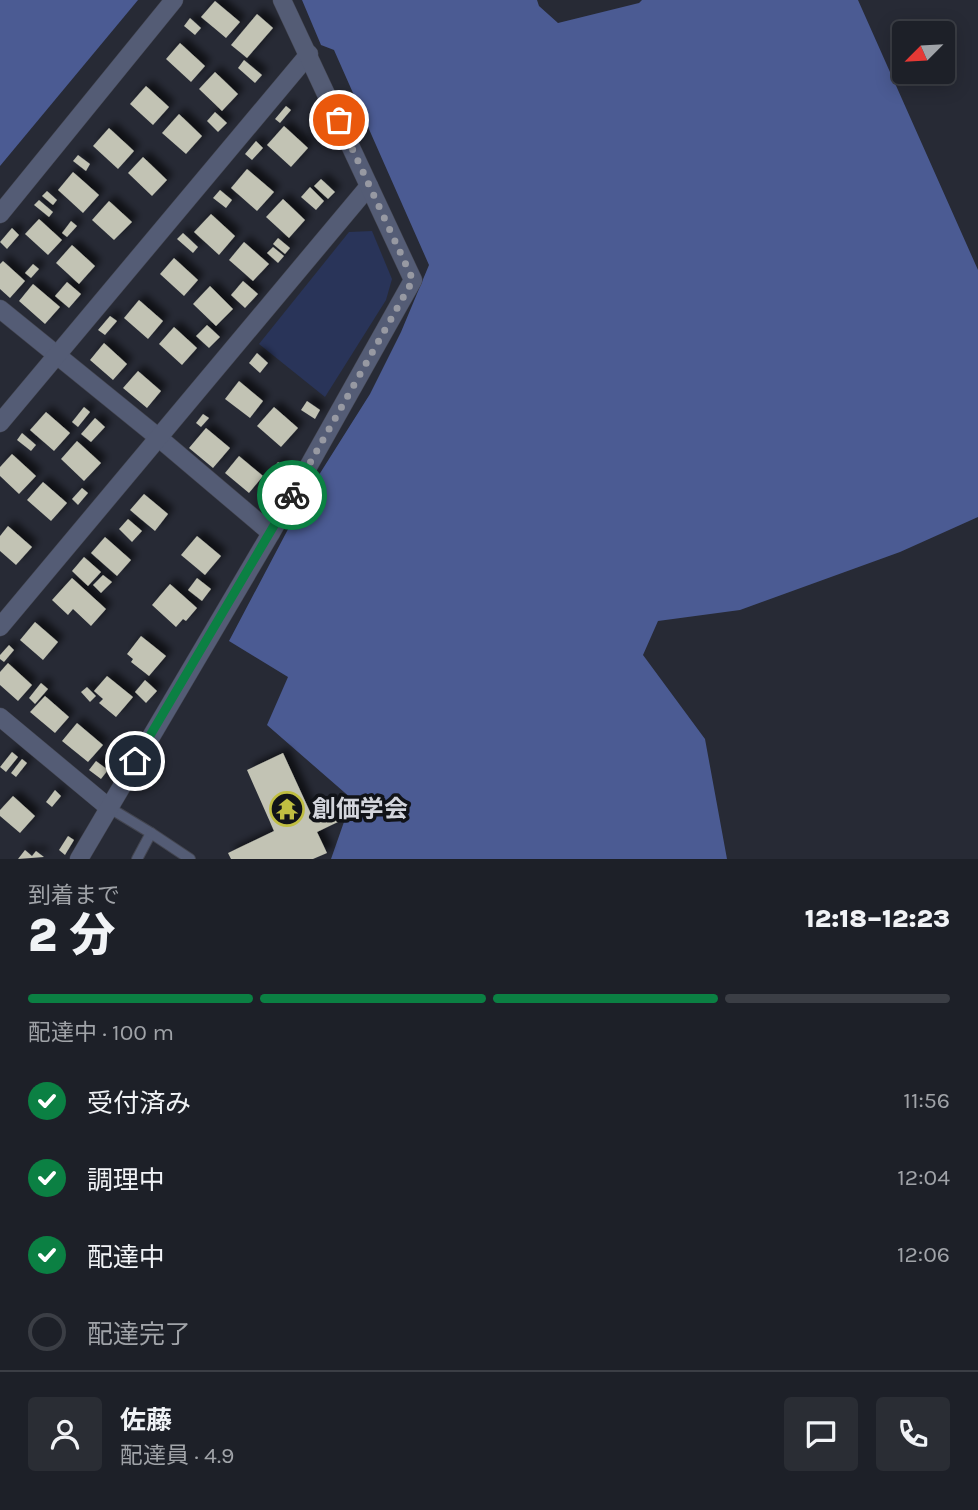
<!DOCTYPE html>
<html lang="ja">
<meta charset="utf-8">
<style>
:root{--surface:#1d2028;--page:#2a2d34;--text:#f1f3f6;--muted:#a0a3a8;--line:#3b3e45;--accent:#0b8043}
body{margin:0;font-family:Karla,"Noto Sans JP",sans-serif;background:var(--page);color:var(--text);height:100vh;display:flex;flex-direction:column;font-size:26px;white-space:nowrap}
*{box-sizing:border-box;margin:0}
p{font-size:23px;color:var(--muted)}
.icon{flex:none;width:38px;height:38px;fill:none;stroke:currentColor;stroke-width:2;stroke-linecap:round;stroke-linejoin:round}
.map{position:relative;height:859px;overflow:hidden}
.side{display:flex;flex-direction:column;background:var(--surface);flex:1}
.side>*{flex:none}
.needle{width:46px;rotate:246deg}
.controls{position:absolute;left:892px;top:21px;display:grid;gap:14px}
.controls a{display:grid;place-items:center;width:63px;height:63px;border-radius:7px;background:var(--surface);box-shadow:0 4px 18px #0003,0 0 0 2px var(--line);font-size:35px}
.pin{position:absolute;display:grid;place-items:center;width:60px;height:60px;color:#fff;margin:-30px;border:4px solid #fff;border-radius:50%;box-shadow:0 2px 7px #0007}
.courier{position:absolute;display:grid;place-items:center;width:70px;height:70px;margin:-35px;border:5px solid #0b8043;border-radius:50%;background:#fff;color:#222;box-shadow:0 2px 9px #0007}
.overview em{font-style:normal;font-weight:800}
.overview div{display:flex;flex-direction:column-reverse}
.overview{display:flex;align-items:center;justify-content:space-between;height:119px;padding:0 28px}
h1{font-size:46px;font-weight:800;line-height:52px}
.bar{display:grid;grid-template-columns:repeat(4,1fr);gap:10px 7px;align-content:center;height:84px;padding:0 28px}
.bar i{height:9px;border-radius:5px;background:var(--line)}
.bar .on{background:var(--accent)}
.bar p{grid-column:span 4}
.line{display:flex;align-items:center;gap:18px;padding:0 28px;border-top:2px solid var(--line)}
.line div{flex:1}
.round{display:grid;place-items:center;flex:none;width:74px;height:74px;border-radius:7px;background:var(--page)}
ol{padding:0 28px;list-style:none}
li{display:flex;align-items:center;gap:21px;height:77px}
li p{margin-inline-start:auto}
li .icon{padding:7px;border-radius:50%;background:var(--accent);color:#fff;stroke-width:4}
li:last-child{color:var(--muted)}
li i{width:38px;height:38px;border:4px solid var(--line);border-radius:50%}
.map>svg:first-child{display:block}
.green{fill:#293459}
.forest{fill:#4b5b93}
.building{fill:#c2c3b4;filter:url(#shadow)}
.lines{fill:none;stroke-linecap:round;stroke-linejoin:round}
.service-casing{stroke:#434550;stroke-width:12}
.minor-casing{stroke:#434550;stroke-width:19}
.service{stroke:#545c75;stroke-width:10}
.minor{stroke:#545c75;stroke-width:18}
.done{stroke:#9799a2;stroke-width:7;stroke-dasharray:0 12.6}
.route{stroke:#0b8043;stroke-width:9}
.labels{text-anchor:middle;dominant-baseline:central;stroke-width:7;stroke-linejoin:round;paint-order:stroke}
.poi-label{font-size:24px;font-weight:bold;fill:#d3d5dc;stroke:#111318;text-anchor:start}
</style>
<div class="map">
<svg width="978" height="859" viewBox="0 0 978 859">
<defs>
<filter id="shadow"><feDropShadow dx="6" dy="-6" stdDeviation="3.5" flood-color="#0009"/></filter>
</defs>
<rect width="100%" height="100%" fill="#272a35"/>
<path class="green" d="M372 231 392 279 386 300 325 397 259 344 349 232Z"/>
<g class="forest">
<path d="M0 0H138L0 166Z"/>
<path d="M302 0H537L539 6 558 23 639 3 642 0H858L978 270V517L900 552 740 610 658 621 643 655 705 739 727 859H331L352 799 267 725 288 677 229 641 305 497 370 394 401 332 429 265 334 50 321 45Z"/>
</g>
<g class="building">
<path d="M215 1 240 22 226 38 201 17Z"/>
<path d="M257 14 273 28 247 58 231 45Z"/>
<path d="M190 18 201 28 195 35 184 26Z"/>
<path d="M180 43 205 66 191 82 166 59Z"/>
<path d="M244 60 262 75 255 83 238 68Z"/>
<path d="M215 72 238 94 222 111 199 89Z"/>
<path d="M146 86 169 107 153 125 130 104Z"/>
<path d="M286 106 291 110 280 123 275 119Z"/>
<path d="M215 112 227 123 218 132 207 121Z"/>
<path d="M179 114 202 136 186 154 162 133Z"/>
<path d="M284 126 308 148 291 167 267 145Z"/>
<path d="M109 128 134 151 118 169 93 146Z"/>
<path d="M256 141 263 148 252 160 245 154Z"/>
<path d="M78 155 90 164 86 171 73 161Z"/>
<path d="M143 157 167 180 152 196 128 173Z"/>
<path d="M247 169 274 192 257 211 231 188Z"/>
<path d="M73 172 99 195 83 213 58 190Z"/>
<path d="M321 179 335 192 328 199 314 186Z"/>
<path d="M310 187 324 201 316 210 301 197Z"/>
<path d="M220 190 232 200 226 208 213 198Z"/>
<path d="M47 191 57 200 53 205 42 196Z"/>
<path d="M283 199 305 220 289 238 266 217Z"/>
<path d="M39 200 53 212 49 217 34 205Z"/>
<path d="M109 201 132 222 114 240 92 220Z"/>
<path d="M211 214 235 236 219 255 194 232Z"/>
<path d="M39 219 62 240 48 255 25 234Z"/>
<path d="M71 221 77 226 67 237 62 233Z"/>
<path d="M12 228 19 235 7 249 0 242Z"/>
<path d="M183 233 198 247 193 253 177 239Z"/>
<path d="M278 238 290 248 285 254 273 244Z"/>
<path d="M244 242 269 264 253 281 229 260Z"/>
<path d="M72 245 95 266 79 284 56 263Z"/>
<path d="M273 247 284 256 278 263 267 253Z"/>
<path d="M174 258 198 280 184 296 160 274Z"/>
<path d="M3 261 25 281 10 298 0 289V264Z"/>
<path d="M33 264 39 269 31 278 25 273Z"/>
<path d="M243 281 258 294 245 308 231 295Z"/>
<path d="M67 282 81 294 69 308 55 296Z"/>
<path d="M33 284 60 307 45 324 19 301Z"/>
<path d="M210 286 233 309 216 326 193 304Z"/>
<path d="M139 300 163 321 148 339 124 318Z"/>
<path d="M110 316 117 321 105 335 98 330Z"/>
<path d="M207 325 220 337 209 348 196 336Z"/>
<path d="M174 327 197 348 182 365 159 344Z"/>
<path d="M104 343 127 364 113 380 90 360Z"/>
<path d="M257 353 268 363 260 373 249 363Z"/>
<path d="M138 371 161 391 147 408 123 388Z"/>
<path d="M239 381 263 401 250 418 225 399Z"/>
<path d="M307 401 320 410 315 419 301 410Z"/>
<path d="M84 407 90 412 78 427 72 422Z"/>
<path d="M274 407 298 428 281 447 257 426Z"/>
<path d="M46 412 70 433 54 451 30 430Z"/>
<path d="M203 414 209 418 201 427 196 423Z"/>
<path d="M95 418 105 427 91 442 81 434Z"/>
<path d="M206 428 230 448 213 468 189 448Z"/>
<path d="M22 433 36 445 31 451 17 440Z"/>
<path d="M77 441 101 463 84 481 61 459Z"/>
<path d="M12 454 36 476 19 494 0 476V467Z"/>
<path d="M239 456 263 476 249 493 225 473Z"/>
<path d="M278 462 285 467 274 483 267 479Z"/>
<path d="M43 482 67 503 51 521 27 500Z"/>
<path d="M82 488 88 493 78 505 72 499Z"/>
<path d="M144 494 168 514 155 531 130 510Z"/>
<path d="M128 519 142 531 132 542 119 529Z"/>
<path d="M8 526 32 547 16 565 0 551V536Z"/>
<path d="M197 536 221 556 205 575 181 555Z"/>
<path d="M105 537 131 560 117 576 91 553Z"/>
<path d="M84 557 101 572 88 586 72 571Z"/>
<path d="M103 575 112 582 101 593 93 585Z"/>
<path d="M72 578 106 609 91 626 73 609 68 615 52 600Z"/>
<path d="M197 578 211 589 202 601 188 590Z"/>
<path d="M170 584 197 608 186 621 183 619 176 627 152 605Z"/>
<path d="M35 622 58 642 43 660 20 640Z"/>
<path d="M141 636 166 656 149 676 131 662 133 659 127 654Z"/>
<path d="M9 645 14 650 4 662 0 659V655Z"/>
<path d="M8 663 32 685 18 701 0 685V672Z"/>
<path d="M107 676 133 697 116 717 99 703 103 699 94 691Z"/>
<path d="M145 680 157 691 146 703 135 692Z"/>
<path d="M41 683 48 689 35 704 29 698Z"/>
<path d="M87 687 96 696 90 702 81 692Z"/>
<path d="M45 696 69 717 55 733 30 712Z"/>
<path d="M77 723 103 745 88 762 62 741Z"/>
<path d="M12 752 18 757 6 772 0 767Z"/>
<path d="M283 753 311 814 330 805 338 822 317 832 327 853 313 859H231L228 853 274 831 247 770Z"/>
<path d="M22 759 27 763 16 777 11 773Z"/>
<path d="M96 761 108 770 101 779 89 770Z"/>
<path d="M55 790 61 796 52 807 46 802Z"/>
<path d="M13 796 35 816 20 833 0 816V810Z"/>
<path d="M68 836 74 840 65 855 59 850Z"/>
<path d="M25 850 32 856 36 851 44 857 18 859Z"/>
</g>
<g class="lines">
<g class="service-casing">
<g id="service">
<path d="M108 807 151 833 137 859"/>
<path d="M151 833 190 859"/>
</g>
</g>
<g class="minor-casing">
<g id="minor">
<path d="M0 214 174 0"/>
<path d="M0 309 159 438 271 533"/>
<path d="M0 423 309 54"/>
<path d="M0 627 369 186"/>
<path d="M0 717 108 807"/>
<path d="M79 859 271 533 413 280 282 0"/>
</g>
</g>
<use href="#service" class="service"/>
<use href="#minor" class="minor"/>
</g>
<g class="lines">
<path class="done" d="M292 495 413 280 339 120"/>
<path class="route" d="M135 761 292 495"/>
</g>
<defs>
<g id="temple-ring" transform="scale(1.75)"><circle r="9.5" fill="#111318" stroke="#c0be41" stroke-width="1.5"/><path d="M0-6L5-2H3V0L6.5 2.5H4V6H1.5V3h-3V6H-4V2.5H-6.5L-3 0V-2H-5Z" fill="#c0be41"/></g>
</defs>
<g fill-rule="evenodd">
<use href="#temple-ring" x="287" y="809"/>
</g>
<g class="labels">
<g class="poi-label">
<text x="312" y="809">創価学会</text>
</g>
</g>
</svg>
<div class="controls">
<a><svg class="needle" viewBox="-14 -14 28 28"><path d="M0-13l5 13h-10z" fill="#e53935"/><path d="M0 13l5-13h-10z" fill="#a0a3a8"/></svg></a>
</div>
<div class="pin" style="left:339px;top:120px;background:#ea580c"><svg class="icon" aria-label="bag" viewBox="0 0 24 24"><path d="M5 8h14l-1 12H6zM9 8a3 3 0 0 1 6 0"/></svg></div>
<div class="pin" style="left:135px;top:761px;background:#1f2937"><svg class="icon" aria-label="home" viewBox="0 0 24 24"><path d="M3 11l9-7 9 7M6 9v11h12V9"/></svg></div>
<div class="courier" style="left:292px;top:495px"><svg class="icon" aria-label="bike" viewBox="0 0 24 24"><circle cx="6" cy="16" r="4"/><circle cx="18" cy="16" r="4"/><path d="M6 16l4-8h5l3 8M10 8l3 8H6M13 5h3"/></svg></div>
</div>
<section class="side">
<div class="overview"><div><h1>2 分</h1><p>到着まで</p></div><em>12:18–12:23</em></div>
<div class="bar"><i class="on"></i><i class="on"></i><i class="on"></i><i></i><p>配達中 · 100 m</p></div>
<ol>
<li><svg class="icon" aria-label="check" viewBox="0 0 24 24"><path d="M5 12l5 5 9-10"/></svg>受付済み<p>11:56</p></li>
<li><svg class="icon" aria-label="check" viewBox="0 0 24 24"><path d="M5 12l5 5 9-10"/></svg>調理中<p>12:04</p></li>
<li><svg class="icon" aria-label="check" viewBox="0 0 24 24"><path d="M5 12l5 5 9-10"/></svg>配達中<p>12:06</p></li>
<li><i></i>配達完了</li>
</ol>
<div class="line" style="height:126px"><a class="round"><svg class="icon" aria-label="person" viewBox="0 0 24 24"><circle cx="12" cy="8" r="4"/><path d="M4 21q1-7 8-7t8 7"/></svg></a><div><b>佐藤</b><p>配達員 · 4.9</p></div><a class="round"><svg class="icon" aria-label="chat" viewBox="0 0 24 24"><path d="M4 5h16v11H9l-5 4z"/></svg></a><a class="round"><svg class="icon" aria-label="phone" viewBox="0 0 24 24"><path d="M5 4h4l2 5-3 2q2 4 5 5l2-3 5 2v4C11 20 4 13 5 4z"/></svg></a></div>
</section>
